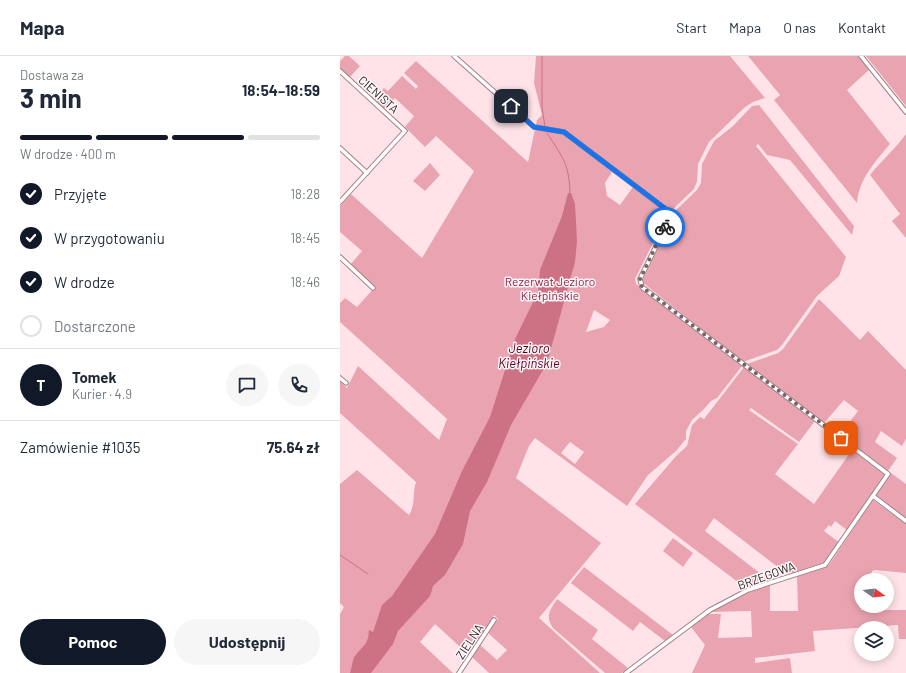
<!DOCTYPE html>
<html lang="pl">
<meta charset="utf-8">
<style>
:root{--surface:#fff;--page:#f6f6f7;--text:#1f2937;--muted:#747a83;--line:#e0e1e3;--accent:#111827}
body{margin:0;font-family:Barlow,sans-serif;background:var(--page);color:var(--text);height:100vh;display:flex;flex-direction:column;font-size:15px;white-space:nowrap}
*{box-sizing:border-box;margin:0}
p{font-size:13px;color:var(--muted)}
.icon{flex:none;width:22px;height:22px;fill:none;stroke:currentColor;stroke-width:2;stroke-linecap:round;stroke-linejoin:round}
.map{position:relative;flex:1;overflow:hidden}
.side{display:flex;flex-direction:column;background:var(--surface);width:340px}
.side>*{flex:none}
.needle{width:26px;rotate:104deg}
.buttons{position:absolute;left:514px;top:517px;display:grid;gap:8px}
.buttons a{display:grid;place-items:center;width:40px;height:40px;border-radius:50%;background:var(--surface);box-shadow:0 2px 10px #0003;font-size:20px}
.pin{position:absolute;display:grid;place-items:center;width:34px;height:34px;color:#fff;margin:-17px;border-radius:8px;box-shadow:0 2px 6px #0006}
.courier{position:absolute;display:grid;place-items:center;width:40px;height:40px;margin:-20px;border:3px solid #1a73e8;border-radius:50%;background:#fff;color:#222;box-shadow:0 1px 5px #0007}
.summary em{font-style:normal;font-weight:700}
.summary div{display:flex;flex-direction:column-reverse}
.summary{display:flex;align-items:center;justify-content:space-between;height:68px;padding:0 20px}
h1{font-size:26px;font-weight:700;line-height:30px}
.bar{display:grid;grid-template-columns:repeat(4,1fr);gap:6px 4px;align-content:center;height:48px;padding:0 20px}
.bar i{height:5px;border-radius:3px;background:var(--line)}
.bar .selected{background:var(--accent)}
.bar p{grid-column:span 4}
.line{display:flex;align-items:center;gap:10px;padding:0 20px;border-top:1px solid var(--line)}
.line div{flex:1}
.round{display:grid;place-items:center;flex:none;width:42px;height:42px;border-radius:21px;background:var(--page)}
ol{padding:0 20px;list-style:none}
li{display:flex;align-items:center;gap:12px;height:44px}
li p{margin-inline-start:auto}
li .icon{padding:4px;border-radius:50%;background:var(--accent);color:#fff;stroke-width:4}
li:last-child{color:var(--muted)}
li i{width:22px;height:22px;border:2px solid var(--line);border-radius:50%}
.cta{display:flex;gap:8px;margin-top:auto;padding:8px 20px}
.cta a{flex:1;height:46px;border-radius:24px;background:var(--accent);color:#fff;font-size:16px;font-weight:700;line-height:46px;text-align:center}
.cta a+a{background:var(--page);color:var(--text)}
header{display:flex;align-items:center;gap:24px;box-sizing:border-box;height:56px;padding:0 20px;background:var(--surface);border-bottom:1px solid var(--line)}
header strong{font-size:19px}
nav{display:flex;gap:22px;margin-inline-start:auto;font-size:14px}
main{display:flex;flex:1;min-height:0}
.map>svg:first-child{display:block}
.green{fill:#eaa4b1;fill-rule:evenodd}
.water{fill:#cd7184}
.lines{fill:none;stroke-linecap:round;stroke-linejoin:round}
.stream{stroke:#cd7184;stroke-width:1}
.minor-casing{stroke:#9f8186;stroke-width:5.5}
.minor{stroke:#fff;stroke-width:3.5}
.done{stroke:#756366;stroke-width:4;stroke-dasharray:0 7.2}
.route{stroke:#1a73e8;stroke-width:5}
.labels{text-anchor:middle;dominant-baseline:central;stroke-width:3;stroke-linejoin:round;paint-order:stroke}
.street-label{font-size:12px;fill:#2a1e20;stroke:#fef7f8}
.park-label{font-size:12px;fill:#8d1e41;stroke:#fef7f8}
.water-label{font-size:13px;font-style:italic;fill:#570021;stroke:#fef7f8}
</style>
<header>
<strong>Mapa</strong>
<nav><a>Start</a><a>Mapa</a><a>O nas</a><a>Kontakt</a></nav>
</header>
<main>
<section class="side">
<div class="summary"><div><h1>3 min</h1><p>Dostawa za</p></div><em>18:54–18:59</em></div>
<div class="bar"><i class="selected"></i><i class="selected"></i><i class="selected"></i><i></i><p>W drodze · 400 m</p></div>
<ol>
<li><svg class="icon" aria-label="check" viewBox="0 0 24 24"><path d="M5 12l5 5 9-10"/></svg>Przyjęte<p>18:28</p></li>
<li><svg class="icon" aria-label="check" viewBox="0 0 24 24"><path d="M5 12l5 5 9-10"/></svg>W przygotowaniu<p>18:45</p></li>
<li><svg class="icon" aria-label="check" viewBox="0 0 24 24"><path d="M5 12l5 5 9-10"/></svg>W drodze<p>18:46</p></li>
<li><i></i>Dostarczone</li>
</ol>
<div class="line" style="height:72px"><b class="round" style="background:var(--accent);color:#fff">T</b><div><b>Tomek</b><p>Kurier · 4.9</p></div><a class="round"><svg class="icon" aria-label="chat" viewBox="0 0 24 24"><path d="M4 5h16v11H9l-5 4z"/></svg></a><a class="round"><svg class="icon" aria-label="phone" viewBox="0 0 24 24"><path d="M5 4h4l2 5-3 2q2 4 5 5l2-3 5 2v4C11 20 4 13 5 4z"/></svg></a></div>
<div class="line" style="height:52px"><div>Zamówienie #1035</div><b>75.64 zł</b></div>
<div class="cta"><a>Pomoc</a><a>Udostępnij</a></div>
</section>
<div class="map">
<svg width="566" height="617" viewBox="0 0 566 617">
<rect width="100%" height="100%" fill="#ffe3e8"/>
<g class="green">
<path d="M5 0H9L20 10 9 22 0 13V5Z"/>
<path d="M196 0H390L425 42 413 46 404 52 369 86 358 108 357 125 354 133 332 154 262 102 263 108 272 116 265 127 267 140 280 149 293 131 326 155 327 159 295 223 296 228 402 310 377 342 371 345 364 353 352 364 346 375V383L336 395 308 419 287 450 195 382 189 390 176 422 261 487 199 562 260 617H149L132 601 140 589 157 604 167 594 148 577 158 563 154 559 146 575 129 599 95 568 80 586 113 617H0V558L4 551 0 547V428L17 414 69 459C76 448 72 438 76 426L0 357V325L7 332 18 310 99 384 107 363 0 266V247L5 242 17 251 35 231 10 209 22 195 0 176V150L11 138 82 202 134 115 96 80 85 91 65 71 74 60 55 42 44 53 33 44 44 32 48 35 62 20 76 33 78 30 64 17 76 5 188 106 197 64 202 59 194 27ZM254 254 270 264 264 271 246 276ZM230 386 244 396 235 408 221 397Z"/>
<path d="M408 0H519L530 13 507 34 550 88C535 106 519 123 517 147L434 44 440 39Z"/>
<path d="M526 0H566V50Z"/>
<path d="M419 49 514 170 512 179 450 104 427 99 418 88 416 90 506 201 499 220 477 240 442 289 437 294 403 306 302 226 332 163 333 157 357 134 361 127 362 108 374 85 393 70 412 50Z"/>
<path d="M566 78V182L552 165 560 158 530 119C542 104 555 93 566 78Z"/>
<path d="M90 107 100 119 85 135 73 125Z"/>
<path d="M479 243 520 284 528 275 566 314V383L562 390 541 375 535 386 557 402 548 415 500 379 518 355 504 344 484 367 407 308 438 297 443 293Z"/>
<path d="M404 311 475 365 459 386 411 352 409 354 458 388 435 418 474 448 512 394 545 419 508 475 495 465 491 471 489 469 484 475 500 487 487 506 448 519 374 462 365 475 429 524 407 533 295 448 337 399 347 390 352 369 360 361 364 363Z"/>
<path d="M551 417 566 428V463L535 441Z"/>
<path d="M533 444 566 468V517L535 514 532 515 530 524H521V554H566V583H559L558 569 473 575 475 595 415 602V607L450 602 452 617H352L365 589 351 571 366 558H381L378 582 412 581 411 555 370 556 414 534 430 528V555H458L457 519 489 509Z"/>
<path d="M333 482 353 497 343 511 323 495Z"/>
<path d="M244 511 333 579 325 585 300 566 293 575 231 527Z"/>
<path d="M217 543 258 574 252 583 288 612 282 617H265L213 572C205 560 210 554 217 543Z"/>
</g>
<path class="water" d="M228 137H231L235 148 237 185 235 206 207 307 171 369 147 426 130 455 123 488 105 519 93 530 90 540 58 575 53 588 31 617H10L14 601 26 587 28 582 29 574 33 576 42 549 52 540 95 478 122 415 150 361 175 283 198 236 200 214 222 160Z"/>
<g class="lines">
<g class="stream">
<path d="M202 0V51L205 71"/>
<path d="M207 77C223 102 229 107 230 137"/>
<path d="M0 499 28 518"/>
</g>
<g class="minor-casing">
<g id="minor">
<path d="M114 0 194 71 224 76 331 157 330 162 300 223 302 231 548 418 485 509 408 534 370 554 286 617"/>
<path d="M521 0 566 56"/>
<path d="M0 15 65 75 0 146"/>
<path d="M0 92 27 117"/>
<path d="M0 201 33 232"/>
<path d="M0 322 6 327"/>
<path d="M533 440 566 465"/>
<path d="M119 617 154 564"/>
</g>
</g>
<use href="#minor" class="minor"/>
</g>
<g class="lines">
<path class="done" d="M325 171 300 223 302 231 501 382"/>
<path class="route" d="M171 50 194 71 224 76 331 157 325 171"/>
</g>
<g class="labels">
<g class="street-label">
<text transform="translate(39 38) rotate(42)">CIENISTA</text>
<text transform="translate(426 519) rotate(-20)">BRZEGOWA</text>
<text transform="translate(129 585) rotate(-57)">ZIELNA</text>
</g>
<g class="park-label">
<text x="210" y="225">Rezerwat Jezioro<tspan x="210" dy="14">Kiełpińskie</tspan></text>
</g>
<g class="water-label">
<text x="189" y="292">Jezioro<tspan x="189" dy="15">Kiełpińskie</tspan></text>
</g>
</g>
</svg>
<div class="buttons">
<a><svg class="needle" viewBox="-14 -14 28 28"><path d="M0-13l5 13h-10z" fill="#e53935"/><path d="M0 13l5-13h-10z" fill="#747a83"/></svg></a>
<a><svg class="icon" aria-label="layers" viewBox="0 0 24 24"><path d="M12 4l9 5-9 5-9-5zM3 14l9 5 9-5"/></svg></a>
</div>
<div class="pin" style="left:501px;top:382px;background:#ea580c"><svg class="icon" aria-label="bag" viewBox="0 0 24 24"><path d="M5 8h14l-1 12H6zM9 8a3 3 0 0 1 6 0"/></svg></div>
<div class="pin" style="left:171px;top:50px;background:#1f2937"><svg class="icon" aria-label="home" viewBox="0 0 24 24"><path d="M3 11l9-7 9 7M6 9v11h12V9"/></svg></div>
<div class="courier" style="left:325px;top:171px"><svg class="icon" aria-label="bike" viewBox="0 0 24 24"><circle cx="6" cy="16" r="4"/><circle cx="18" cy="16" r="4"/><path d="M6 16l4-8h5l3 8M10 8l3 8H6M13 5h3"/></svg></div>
</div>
</main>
